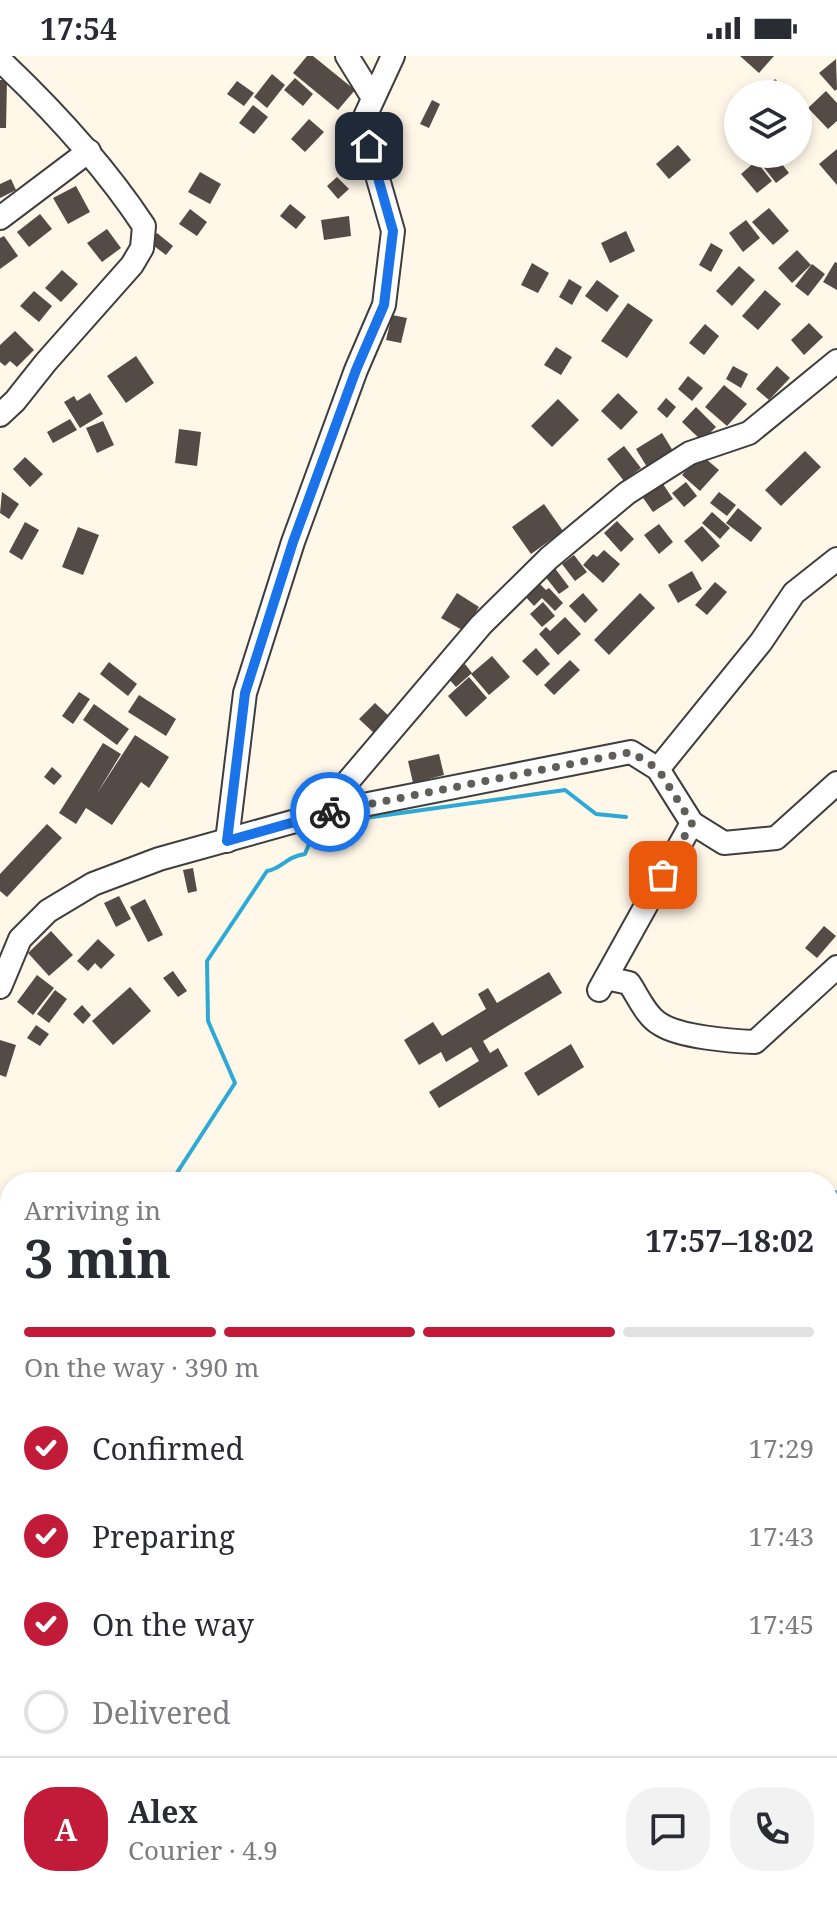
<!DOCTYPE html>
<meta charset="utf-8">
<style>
:root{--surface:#fff;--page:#f2f2f3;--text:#2b2b33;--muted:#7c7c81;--line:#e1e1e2;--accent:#c21b3a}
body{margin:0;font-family:"Noto Serif",serif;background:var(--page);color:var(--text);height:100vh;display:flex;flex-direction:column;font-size:30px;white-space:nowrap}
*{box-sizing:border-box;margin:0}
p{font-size:26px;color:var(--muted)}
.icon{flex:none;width:44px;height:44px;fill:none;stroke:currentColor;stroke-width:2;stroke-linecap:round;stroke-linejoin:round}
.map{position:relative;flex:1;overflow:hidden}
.panel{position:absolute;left:0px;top:1116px;width:838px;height:746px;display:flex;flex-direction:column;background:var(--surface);border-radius:32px 32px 0 0;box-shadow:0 4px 12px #0003}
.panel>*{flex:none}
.controls{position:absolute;left:724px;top:24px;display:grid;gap:16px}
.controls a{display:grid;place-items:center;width:88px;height:88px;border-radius:50%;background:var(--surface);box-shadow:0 4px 12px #0003;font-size:40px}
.pin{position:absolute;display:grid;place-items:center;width:68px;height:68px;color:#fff;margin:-34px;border-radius:16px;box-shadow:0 4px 12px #0006}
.courier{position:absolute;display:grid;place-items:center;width:80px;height:80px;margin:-40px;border:6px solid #1a73e8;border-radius:50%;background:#fff;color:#222;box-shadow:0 2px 10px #0007}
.summary em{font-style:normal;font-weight:700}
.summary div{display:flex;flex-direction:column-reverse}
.summary{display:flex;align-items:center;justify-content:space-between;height:136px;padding:0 24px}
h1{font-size:52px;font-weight:700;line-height:60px}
.bar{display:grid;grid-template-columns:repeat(4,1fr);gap:12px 8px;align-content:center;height:96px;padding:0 24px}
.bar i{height:10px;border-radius:6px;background:var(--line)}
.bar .selected{background:var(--accent)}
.bar p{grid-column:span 4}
.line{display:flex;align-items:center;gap:20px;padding:0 24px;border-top:2px solid var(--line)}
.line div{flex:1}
.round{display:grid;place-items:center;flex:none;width:84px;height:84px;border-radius:32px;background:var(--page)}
ol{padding:0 24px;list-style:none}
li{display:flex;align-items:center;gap:24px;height:88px}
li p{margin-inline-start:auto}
li .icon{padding:8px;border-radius:50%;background:var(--accent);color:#fff;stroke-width:4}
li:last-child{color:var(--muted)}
li i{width:44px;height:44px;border:4px solid var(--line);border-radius:50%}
.status{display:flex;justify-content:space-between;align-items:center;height:56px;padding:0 40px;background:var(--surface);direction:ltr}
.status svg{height:22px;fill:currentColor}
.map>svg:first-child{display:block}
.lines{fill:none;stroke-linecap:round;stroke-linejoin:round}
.stream{stroke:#2ca9d6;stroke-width:4}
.building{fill:#544a46}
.minor-casing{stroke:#3e3e3e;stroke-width:26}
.minor{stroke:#fff;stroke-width:22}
.done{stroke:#605e58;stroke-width:8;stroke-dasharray:0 14.4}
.route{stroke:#1a73e8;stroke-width:10}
</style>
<div class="status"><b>17:54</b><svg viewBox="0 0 49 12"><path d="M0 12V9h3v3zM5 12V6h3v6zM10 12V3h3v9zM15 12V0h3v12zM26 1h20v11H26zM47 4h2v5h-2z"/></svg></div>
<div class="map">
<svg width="837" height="1861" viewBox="0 0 837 1861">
<rect width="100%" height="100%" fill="#fff7e8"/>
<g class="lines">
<g class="stream">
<path d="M171 1126 235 1027 208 965 207 905 267 815C283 812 285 801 305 798L309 788V776L358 763 565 734 596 758 626 761"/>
<path d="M828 1138 835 1136"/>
<path d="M0 1761 10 1751"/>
</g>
</g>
<g class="building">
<path d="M307 0H313L355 34 338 54 293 17Z"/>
<path d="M740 0H774L759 17Z"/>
<path d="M836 3 837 33 835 35 819 17Z"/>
<path d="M272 18 285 29 267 52 254 41Z"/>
<path d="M295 22 313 38 303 50 284 34Z"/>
<path d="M775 23 791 38H761Z"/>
<path d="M0 24H7L6 72H0Z"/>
<path d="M237 25 254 37 244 50 227 38Z"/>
<path d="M826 35 837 47V65L828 73 808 52Z"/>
<path d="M432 44 440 48 429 72 420 68Z"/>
<path d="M253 49 268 61 254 78 239 67Z"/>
<path d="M309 63 324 76 305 96 291 83Z"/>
<path d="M678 89 691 104 669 123 656 108Z"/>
<path d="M837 93V129L819 108Z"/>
<path d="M775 99 789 117 776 127 762 109Z"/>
<path d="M756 105 772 125 757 137 741 118Z"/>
<path d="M200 116 221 128 210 148 188 136Z"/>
<path d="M337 121 349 133 338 143 327 130Z"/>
<path d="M11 123 16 134 0 142V128Z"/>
<path d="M76 130 90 156 68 168 53 142Z"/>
<path d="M290 148 306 161 296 173 280 160Z"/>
<path d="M769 152 789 175 773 189 752 166Z"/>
<path d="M190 153 207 166 197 180 179 168Z"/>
<path d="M40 158 52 173 29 191 17 176Z"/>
<path d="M349 160 351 180 324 184 321 164Z"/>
<path d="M746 164 760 182 743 196 729 177Z"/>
<path d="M107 173 121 192 102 206 87 187Z"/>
<path d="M626 175 635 195 610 207 601 187Z"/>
<path d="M157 177 173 190 166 199 150 187Z"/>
<path d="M4 180 18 200 0 213V182Z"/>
<path d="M711 187 723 194 711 216 699 209Z"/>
<path d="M797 194 811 209 792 227 778 212Z"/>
<path d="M835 206 837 207V234L823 226Z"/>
<path d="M532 207 549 217 538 237 521 229Z"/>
<path d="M812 208 825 218 808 240 795 230Z"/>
<path d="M739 210 755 224 732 250 716 235Z"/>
<path d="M62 214 78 228 61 246 45 232Z"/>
<path d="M569 223 582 231 572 249 559 241Z"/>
<path d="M597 224 619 240 607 256 585 240Z"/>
<path d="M765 234 781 248 758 274 742 260Z"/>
<path d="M34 235 52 250 39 266 20 250Z"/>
<path d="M628 247 653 264 627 302 601 285Z"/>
<path d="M392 259 407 262 401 287 386 284Z"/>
<path d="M809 267 823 281 804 299 791 284Z"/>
<path d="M705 268 719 280 704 299 689 287Z"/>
<path d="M15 275 34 294 17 311 10 305 5 310 0 306V289Z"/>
<path d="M556 291 572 301 561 319 544 309Z"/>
<path d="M136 300 154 327 126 347 107 320Z"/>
<path d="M733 310 748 318 741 332 726 323Z"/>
<path d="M777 310 790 322 769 344 756 333Z"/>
<path d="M688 320 703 332 692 345 678 333Z"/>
<path d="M724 329 747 348 727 370 705 351Z"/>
<path d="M90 337 103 358 80 372 64 346 74 340 77 345Z"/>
<path d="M618 337 638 356 621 374 601 355Z"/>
<path d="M666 342 676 351 667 362 657 353Z"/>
<path d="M558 343 579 364 552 391 531 370Z"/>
<path d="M696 351 716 371 702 385 682 366Z"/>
<path d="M70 363 77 374 53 387 47 376Z"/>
<path d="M103 365 114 389 97 397 86 372Z"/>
<path d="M179 373 201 376 197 410 175 407Z"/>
<path d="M662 377 673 395 647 411 636 393Z"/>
<path d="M624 390 641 412 624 425 607 403Z"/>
<path d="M805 395 821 411 781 450 765 434Z"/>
<path d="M700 398 719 414 700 435 682 419Z"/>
<path d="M25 401 43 418 30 431 13 413Z"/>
<path d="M661 425 673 443 653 456 641 439Z"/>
<path d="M686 426 697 440 684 451 672 437Z"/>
<path d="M2 436 19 448 9 463 0 457Z"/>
<path d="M719 436 736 449 727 460 710 447Z"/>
<path d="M544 448 563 475 531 498 512 471Z"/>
<path d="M738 452 762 472 751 486 726 467Z"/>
<path d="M712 456 730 472 720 483 702 467Z"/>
<path d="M617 465 634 483 621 496 604 477Z"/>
<path d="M25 466 39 474 22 504 9 496Z"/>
<path d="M659 468 673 486 659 498 644 479Z"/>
<path d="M702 470 720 490 702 506 684 485Z"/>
<path d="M78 471 99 479 83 519 62 511Z"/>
<path d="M604 494 620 508 603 527 583 509 593 498 597 501Z"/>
<path d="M574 499 587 516 575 525 562 508Z"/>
<path d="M554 511 569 531 559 538 544 519Z"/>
<path d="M692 515 702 533 678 547 668 529Z"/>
<path d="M537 525 546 534 549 532 563 547 555 555 542 542 534 550 523 538Z"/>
<path d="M715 526 727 536 707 559 695 549Z"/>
<path d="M457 537 479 551 464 575 441 562Z"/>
<path d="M583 537 598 554 585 567 569 550Z"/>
<path d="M640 537 655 552 609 599 594 584Z"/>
<path d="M543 546 555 560 542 571 530 558Z"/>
<path d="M565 561 581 578 558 599 539 578 546 571 550 575Z"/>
<path d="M536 592 550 608 537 620 522 605Z"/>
<path d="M492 600 510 621 489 639 471 618Z"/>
<path d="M570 604 580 614 554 639 544 629Z"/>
<path d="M109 606 137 628 128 640 100 618Z"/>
<path d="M465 608 472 617 456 631 448 622Z"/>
<path d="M469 621 487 642 466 661 448 640Z"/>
<path d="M79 636 90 643 73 668 62 660Z"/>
<path d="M139 639 176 663 166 680 128 656Z"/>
<path d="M375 647 390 661 375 678 359 663Z"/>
<path d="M94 648 129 673 117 689 83 664Z"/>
<path d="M135 679 169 701 149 732 141 726 112 769 86 752 76 768 59 757 103 687 121 698 96 739Z"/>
<path d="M439 698 444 719 413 727 408 705Z"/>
<path d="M52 711 62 720 54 729 44 721Z"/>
<path d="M47 768 62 782 7 841 0 835V818Z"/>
<path d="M193 812 197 835 188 837 183 814Z"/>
<path d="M119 840 131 863 116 871 104 847Z"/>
<path d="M145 843 163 879 148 886 130 851Z"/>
<path d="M824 870 836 880 817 902 805 892Z"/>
<path d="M51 875 73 899 49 920 28 897Z"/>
<path d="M98 883 115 899 101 913 95 907 88 915 77 905Z"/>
<path d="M173 915 187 935 178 941 163 922Z"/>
<path d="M549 916 562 937 483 985 490 997 498 992 508 1010 439 1052 429 1036 479 1005 471 991 446 1006 441 996 419 1009 404 984 433 966 442 980 486 953 478 938 488 932 497 947Z"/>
<path d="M37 919 54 932 33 959 17 946Z"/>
<path d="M130 931 151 955 113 989 92 965Z"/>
<path d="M55 934 67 943 49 967 37 958Z"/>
<path d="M82 949 91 959 83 968 73 958Z"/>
<path d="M36 969 49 978 40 990 27 982Z"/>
<path d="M0 984 16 989 6 1021 0 1019Z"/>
<path d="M571 988 584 1011 538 1040 524 1017Z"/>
<path d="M829 1599 837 1604V1622L828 1635Z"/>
<path d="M10 1764V1791L2 1802 0 1800V1778Z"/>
<path d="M136 1852H155L166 1861H129Z"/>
<path d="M629 1852H664L660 1861H648Z"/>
</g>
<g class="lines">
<g class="minor-casing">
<g id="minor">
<path d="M347 0 373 42"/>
<path d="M0 4C54 55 103 108 144 170L142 192 132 209 46 306 15 345 0 359"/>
<path d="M0 162 89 95"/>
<path d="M658 713 761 586 794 537 837 503"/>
<path d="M328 756 344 730 481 569 549 502 627 437 690 397 749 377 837 305"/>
<path d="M227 785 245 637 293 486 356 314 384 249 393 175 362 67 393 0"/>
<path d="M606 922 629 927C638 940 646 960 660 968 679 981 731 985 755 986L837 911"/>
<path d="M0 931 20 883 48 855 93 828 159 803 328 756 631 696 658 713 692 767 724 787 776 782 837 727"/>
<path d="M599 934 692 767"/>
<path d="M540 1852 546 1861"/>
<path d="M257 1861 262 1852"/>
</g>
</g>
<use href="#minor" class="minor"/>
</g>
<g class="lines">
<path class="done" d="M330 756 631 696 658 713 692 767 663 819"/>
<path class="route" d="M330 756 227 785 245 637 293 486 356 314 384 249 393 175 369 90"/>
</g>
</svg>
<div class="controls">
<a><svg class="icon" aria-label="layers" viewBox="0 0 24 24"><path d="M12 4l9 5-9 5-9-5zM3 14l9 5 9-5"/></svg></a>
</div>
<div class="pin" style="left:663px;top:819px;background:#ea580c"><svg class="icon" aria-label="bag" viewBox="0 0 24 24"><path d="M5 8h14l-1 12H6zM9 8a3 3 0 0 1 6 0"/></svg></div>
<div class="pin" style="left:369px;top:90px;background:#1f2937"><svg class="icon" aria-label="home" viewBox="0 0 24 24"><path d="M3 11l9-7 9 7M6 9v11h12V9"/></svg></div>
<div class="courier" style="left:330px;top:756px"><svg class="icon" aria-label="bike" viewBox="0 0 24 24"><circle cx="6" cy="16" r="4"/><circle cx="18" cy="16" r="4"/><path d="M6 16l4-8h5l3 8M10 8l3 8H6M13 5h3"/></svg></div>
<section class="panel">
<div class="summary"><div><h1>3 min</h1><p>Arriving in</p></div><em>17:57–18:02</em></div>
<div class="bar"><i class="selected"></i><i class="selected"></i><i class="selected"></i><i></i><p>On the way · 390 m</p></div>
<ol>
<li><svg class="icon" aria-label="check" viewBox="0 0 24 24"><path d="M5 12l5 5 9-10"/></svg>Confirmed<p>17:29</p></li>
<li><svg class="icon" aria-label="check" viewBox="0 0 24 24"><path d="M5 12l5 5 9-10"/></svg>Preparing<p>17:43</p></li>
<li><svg class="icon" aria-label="check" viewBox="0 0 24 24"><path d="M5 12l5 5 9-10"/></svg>On the way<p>17:45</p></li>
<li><i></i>Delivered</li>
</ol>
<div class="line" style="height:144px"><b class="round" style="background:var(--accent);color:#fff">A</b><div><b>Alex</b><p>Courier · 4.9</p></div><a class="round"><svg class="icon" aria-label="chat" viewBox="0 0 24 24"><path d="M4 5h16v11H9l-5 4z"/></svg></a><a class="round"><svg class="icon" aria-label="phone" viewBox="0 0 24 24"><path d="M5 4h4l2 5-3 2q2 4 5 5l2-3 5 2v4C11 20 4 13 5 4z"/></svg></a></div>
</section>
</div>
